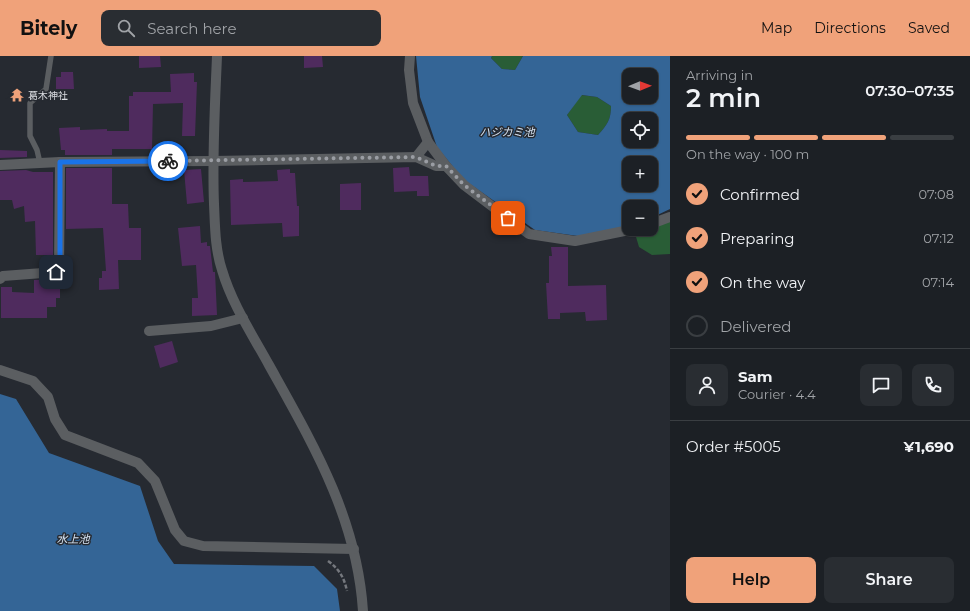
<!DOCTYPE html>
<meta charset="utf-8">
<style>
:root{--surface:#1c2025;--page:#292d32;--text:#f1f3f6;--muted:#a0a3a7;--line:#3a3e42;--accent:#f0a27a}
body{margin:0;font-family:Montserrat,"Noto Sans JP",sans-serif;background:var(--page);color:var(--text);height:100vh;display:flex;flex-direction:column;font-size:15px;white-space:nowrap}
*{box-sizing:border-box;margin:0}
p{font-size:13px;color:var(--muted)}
.icon{flex:none;width:22px;height:22px;fill:none;stroke:currentColor;stroke-width:2;stroke-linecap:round;stroke-linejoin:round}
.map{position:relative;flex:1;overflow:hidden}
.sheet{display:flex;flex-direction:column;background:var(--surface);width:300px}
.sheet>*{flex:none}
.needle{width:26px;rotate:89deg}
.tools{position:absolute;left:622px;top:12px;display:grid;gap:8px}
.tools a{display:grid;place-items:center;width:36px;height:36px;border-radius:8px;background:var(--surface);box-shadow:0 1px 3px #0004,0 0 0 1px var(--line);font-size:20px}
.pin{position:absolute;display:grid;place-items:center;width:34px;height:34px;color:#fff;margin:-17px;border-radius:8px;box-shadow:0 2px 6px #0006}
.courier{position:absolute;display:grid;place-items:center;width:40px;height:40px;margin:-20px;border:3px solid #1a73e8;border-radius:50%;background:#fff;color:#222;box-shadow:0 1px 5px #0007}
.summary em{font-style:normal;font-weight:600}
.summary div{display:flex;flex-direction:column-reverse}
.summary{display:flex;align-items:center;justify-content:space-between;height:68px;padding:0 16px}
h1{font-size:26px;font-weight:600;line-height:30px}
.bar{display:grid;grid-template-columns:repeat(4,1fr);gap:6px 4px;align-content:center;height:48px;padding:0 16px}
.bar i{height:5px;border-radius:3px;background:var(--line)}
.bar .selected{background:var(--accent)}
.bar p{grid-column:span 4}
.line{display:flex;align-items:center;gap:10px;padding:0 16px;border-top:1px solid var(--line)}
.line div{flex:1}
.round{display:grid;place-items:center;flex:none;width:42px;height:42px;border-radius:8px;background:var(--page)}
ol{padding:0 16px;list-style:none}
li{display:flex;align-items:center;gap:12px;height:44px}
li p{margin-inline-start:auto}
li .icon{padding:4px;border-radius:50%;background:var(--accent);color:#111;stroke-width:4}
li:last-child{color:var(--muted)}
li i{width:22px;height:22px;border:2px solid var(--line);border-radius:50%}
.cta{display:flex;gap:8px;margin-top:auto;padding:8px 16px}
.cta a{flex:1;height:46px;border-radius:8px;background:var(--accent);color:#111;font-size:16px;font-weight:600;line-height:46px;text-align:center}
.cta a+a{background:var(--page);color:var(--text)}
header{display:flex;align-items:center;gap:24px;box-sizing:border-box;height:56px;padding:0 20px;background:var(--accent);color:#111}
header strong{font-size:19px}
nav{display:flex;gap:22px;margin-inline-start:auto;font-size:14px}
.search{width:280px;height:36px;background:var(--page);display:flex;align-items:center;gap:10px;box-sizing:border-box;padding:0 14px;border-radius:8px;color:var(--muted);font-size:15px}
main{display:flex;flex:1;min-height:0}
.map>svg:first-child{display:block}
.green{fill:#295d36}
.water{fill:#346596;fill-rule:evenodd}
.building{fill:#4f2b5e}
.lines{fill:none;stroke-linecap:round;stroke-linejoin:round}
.path{stroke:#75787e;stroke-width:2.5;stroke-dasharray:4 2;stroke-linecap:butt}
.lane{stroke:#5b5e61;stroke-width:5.5}
.street{stroke:#5b5e61;stroke-width:10}
.done{stroke:#9a9da3;stroke-width:4;stroke-dasharray:0 7.2}
.route{stroke:#1a73e8;stroke-width:5}
.labels{text-anchor:middle;dominant-baseline:central;stroke-width:3;stroke-linejoin:round;paint-order:stroke}
.poi-label{font-size:10px;fill:#d9dbe0;stroke:#262a31;text-anchor:start}
.water-label{font-size:11px;font-style:italic;fill:#d8e5f4;stroke:#262a31}
</style>
<header>
<strong>Bitely</strong>
<div class="search"><svg class="icon" aria-label="search" viewBox="0 0 24 24"><circle cx="10" cy="10" r="6"/><path d="M15 15l6 6"/></svg>Search here</div>
<nav><a>Map</a><a>Directions</a><a>Saved</a></nav>
</header>
<main>
<div class="map">
<svg width="670" height="555" viewBox="0 0 670 555">
<rect width="100%" height="100%" fill="#262a31"/>
<g class="green">
<path d="M492 0H523L515 14 502 13 491 2Z"/>
<path d="M581 39 597 41 611 50C611 64 607 69 598 79L578 76 567 59Z"/>
<path d="M670 158V198L652 199 639 191 634 174 651 173V167Z"/>
</g>
<g class="water">
<path d="M416 0H492L491 2 502 13 515 14 523 0H670V153L651 162V151H629V170L578 180 535 174 463 123 437 91 420 41ZM629 19H651V41H629ZM582 39 597 41 611 50C611 64 607 69 598 79L578 76 567 59ZM629 63H651V85H629ZM629 107H651V129H629Z"/>
<path d="M0 338 16 343 49 397 140 430 158 485 174 508 314 510 337 533 340 555H0Z"/>
</g>
<g class="building">
<path d="M139 0H160L161 11 139 12Z"/>
<path d="M304 0H322L323 11 304 12Z"/>
<path d="M61 16H73L74 33H56V21H61Z"/>
<path d="M194 17V26H197L195 80H182L183 47 153 48 152 93H112V99H65V94H61L59 72 80 71V74L107 73V75H129V40H133V36H171L170 18Z"/>
<path d="M0 94 27 95V101L0 102Z"/>
<path d="M409 111 410 120H428L429 140H417V135L394 136 393 112Z"/>
<path d="M66 112H112V148H128L129 172H141V204H118L119 233 99 234V222H102V215H106L103 172 66 173Z"/>
<path d="M201 113 204 146 187 148 184 114Z"/>
<path d="M290 113V117H295L297 150H299V180L283 181 282 167 231 169 230 124 243 123V126L278 125 277 114Z"/>
<path d="M26 114 33 116H53V199H36L35 165 25 166 24 150 14 153 12 144H0V115Z"/>
<path d="M361 127V154H340V128Z"/>
<path d="M200 170 201 187 207 186V190H210L213 216H215L217 259 192 260V242H198L196 209 182 210 178 172Z"/>
<path d="M551 191H568V230L606 229 607 264 586 265 585 256 560 257V263H548L546 227H549V200H552Z"/>
<path d="M54 223V228H60V242H56V251H47V262H1V231H12V236L34 237V224Z"/>
<path d="M172 285 178 306 160 312 154 290Z"/>
</g>
<g class="lines">
<path class="path" d="M328 505C339 513 344 521 347 535"/>
<path class="lane" d="M40 107 37 94 30 80V47L46 33 51 0"/>
<g class="street">
<path d="M217 0C215 49 212 99 214 148 215 170 215 193 222 214 232 248 252 278 269 309 313 388 357 462 363 555"/>
<path d="M410 0 409 14 413 47 428 86 446 110 464 129 529 178 575 185 634 173"/>
<path d="M416 101 428 86"/>
<path d="M0 109 60 106 213 105 416 101 436 110H446"/>
<path d="M651 168 670 161"/>
<path d="M0 223 3 220 56 216 59 213 60 106"/>
<path d="M149 275 211 270 243 262"/>
<path d="M0 314 33 325 48 341 55 363 65 379 138 407 155 425 175 474 184 485 203 490 354 493"/>
</g>
</g>
<g class="lines">
<path class="done" d="M168 105 416 101 436 110H446L464 129 508 162"/>
<path class="route" d="M56 216 60 213V106L168 105"/>
</g>
<defs>
<g id="temple-bare" transform="scale(1.08)"><path d="M0-6L5-2H3V0L6.5 2.5H4V6H1.5V3h-3V6H-4V2.5H-6.5L-3 0V-2H-5Z" fill="#f0a27a" stroke="#262a31" stroke-width="2.5" paint-order="stroke"/></g>
</defs>
<g fill-rule="evenodd">
<use href="#temple-bare" x="17" y="39"/>
</g>
<g class="labels">
<g class="poi-label">
<text x="28" y="39">葛木神社</text>
</g>
<g class="water-label">
<text x="507" y="76">ハジカミ池</text>
<text x="73" y="483">水上池</text>
</g>
</g>
</svg>
<div class="tools">
<a><svg class="needle" viewBox="-14 -14 28 28"><path d="M0-13l5 13h-10z" fill="#e53935"/><path d="M0 13l5-13h-10z" fill="#a0a3a7"/></svg></a>
<a><svg class="icon" aria-label="locate" viewBox="0 0 24 24"><circle cx="12" cy="12" r="6"/><path d="M12 2v4M12 18v4M2 12h4M18 12h4"/></svg></a>
<a>+</a>
<a>−</a>
</div>
<div class="pin" style="left:508px;top:162px;background:#ea580c"><svg class="icon" aria-label="bag" viewBox="0 0 24 24"><path d="M5 8h14l-1 12H6zM9 8a3 3 0 0 1 6 0"/></svg></div>
<div class="pin" style="left:56px;top:216px;background:#1f2937"><svg class="icon" aria-label="home" viewBox="0 0 24 24"><path d="M3 11l9-7 9 7M6 9v11h12V9"/></svg></div>
<div class="courier" style="left:168px;top:105px"><svg class="icon" aria-label="bike" viewBox="0 0 24 24"><circle cx="6" cy="16" r="4"/><circle cx="18" cy="16" r="4"/><path d="M6 16l4-8h5l3 8M10 8l3 8H6M13 5h3"/></svg></div>
</div>
<section class="sheet">
<div class="summary"><div><h1>2 min</h1><p>Arriving in</p></div><em>07:30–07:35</em></div>
<div class="bar"><i class="selected"></i><i class="selected"></i><i class="selected"></i><i></i><p>On the way · 100 m</p></div>
<ol>
<li><svg class="icon" aria-label="check" viewBox="0 0 24 24"><path d="M5 12l5 5 9-10"/></svg>Confirmed<p>07:08</p></li>
<li><svg class="icon" aria-label="check" viewBox="0 0 24 24"><path d="M5 12l5 5 9-10"/></svg>Preparing<p>07:12</p></li>
<li><svg class="icon" aria-label="check" viewBox="0 0 24 24"><path d="M5 12l5 5 9-10"/></svg>On the way<p>07:14</p></li>
<li><i></i>Delivered</li>
</ol>
<div class="line" style="height:72px"><a class="round"><svg class="icon" aria-label="person" viewBox="0 0 24 24"><circle cx="12" cy="8" r="4"/><path d="M4 21q1-7 8-7t8 7"/></svg></a><div><b>Sam</b><p>Courier · 4.4</p></div><a class="round"><svg class="icon" aria-label="chat" viewBox="0 0 24 24"><path d="M4 5h16v11H9l-5 4z"/></svg></a><a class="round"><svg class="icon" aria-label="phone" viewBox="0 0 24 24"><path d="M5 4h4l2 5-3 2q2 4 5 5l2-3 5 2v4C11 20 4 13 5 4z"/></svg></a></div>
<div class="line" style="height:52px"><div>Order #5005</div><b>¥1,690</b></div>
<div class="cta"><a>Help</a><a>Share</a></div>
</section>
</main>
